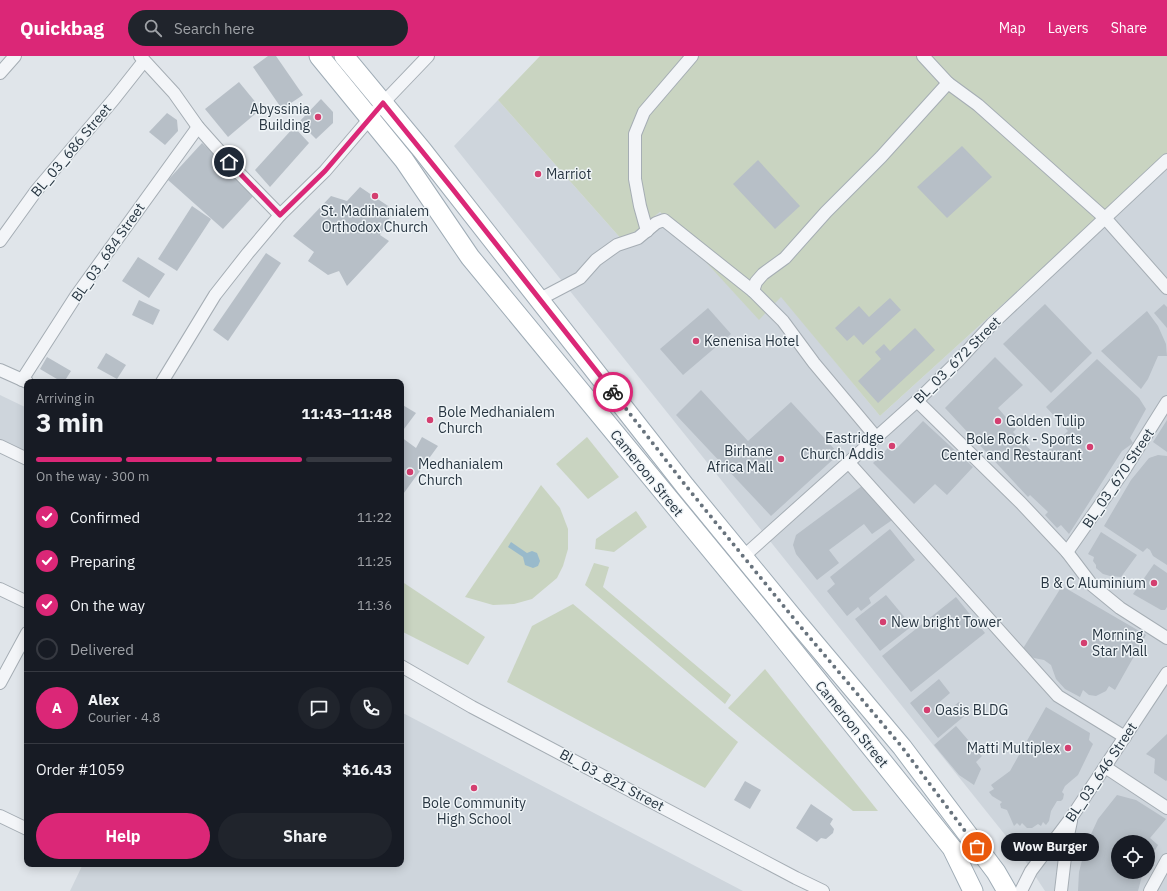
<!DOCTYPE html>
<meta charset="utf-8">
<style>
:root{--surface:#171b24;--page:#20242c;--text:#f1f3f6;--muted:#9ea1a6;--line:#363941;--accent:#db2777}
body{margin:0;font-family:"IBM Plex Sans",sans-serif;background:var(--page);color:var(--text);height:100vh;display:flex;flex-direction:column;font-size:15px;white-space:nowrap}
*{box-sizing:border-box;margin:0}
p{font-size:13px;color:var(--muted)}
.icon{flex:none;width:22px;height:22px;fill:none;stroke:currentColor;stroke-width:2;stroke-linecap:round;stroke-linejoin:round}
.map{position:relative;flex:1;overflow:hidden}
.side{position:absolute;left:24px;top:323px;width:380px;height:488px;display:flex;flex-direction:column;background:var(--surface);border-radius:8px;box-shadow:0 2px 10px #0003}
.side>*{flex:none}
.controls{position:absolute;left:1111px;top:779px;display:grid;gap:8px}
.controls a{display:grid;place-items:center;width:44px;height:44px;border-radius:50%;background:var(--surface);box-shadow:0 2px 10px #0003;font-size:20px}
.pin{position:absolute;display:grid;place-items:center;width:34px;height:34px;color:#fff;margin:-17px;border:2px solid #fff;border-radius:50%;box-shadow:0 1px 4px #0007}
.courier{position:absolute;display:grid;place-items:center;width:40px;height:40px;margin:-20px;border:3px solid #db2777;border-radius:50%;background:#fff;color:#222;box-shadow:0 1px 5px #0007}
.bubble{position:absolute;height:28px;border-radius:14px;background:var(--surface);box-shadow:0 2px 10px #0003;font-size:13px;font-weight:800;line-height:28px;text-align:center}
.overview em{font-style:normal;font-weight:800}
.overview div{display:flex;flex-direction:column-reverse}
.overview{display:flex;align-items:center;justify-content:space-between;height:68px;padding:0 12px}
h1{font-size:26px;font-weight:800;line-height:30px}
.bar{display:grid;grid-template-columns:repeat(4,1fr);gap:6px 4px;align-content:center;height:48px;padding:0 12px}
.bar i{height:5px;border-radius:3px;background:var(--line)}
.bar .current{background:var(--accent)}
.bar p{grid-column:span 4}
.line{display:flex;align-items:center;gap:10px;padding:0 12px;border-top:1px solid var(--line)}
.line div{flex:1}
.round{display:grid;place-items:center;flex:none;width:42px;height:42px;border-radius:21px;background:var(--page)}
ol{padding:0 12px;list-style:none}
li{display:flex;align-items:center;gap:12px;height:44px}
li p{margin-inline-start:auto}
li .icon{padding:4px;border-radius:50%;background:var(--accent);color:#fff;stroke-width:4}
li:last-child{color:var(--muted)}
li i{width:22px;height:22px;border:2px solid var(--line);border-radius:50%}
.button{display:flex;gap:8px;margin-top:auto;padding:8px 12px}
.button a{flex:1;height:46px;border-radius:24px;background:var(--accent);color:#fff;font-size:16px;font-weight:800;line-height:46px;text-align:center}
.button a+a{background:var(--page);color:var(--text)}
header{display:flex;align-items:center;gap:24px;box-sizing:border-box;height:56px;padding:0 20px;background:var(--accent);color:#fff}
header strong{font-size:19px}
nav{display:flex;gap:22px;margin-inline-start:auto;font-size:14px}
.search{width:280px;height:36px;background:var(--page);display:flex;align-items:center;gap:10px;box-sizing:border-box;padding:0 14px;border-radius:22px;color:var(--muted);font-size:15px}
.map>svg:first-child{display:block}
.built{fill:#ced5dc;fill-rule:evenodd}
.green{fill:#c9d4c1}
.water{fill:#99bacb}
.building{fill:#b7bfc7}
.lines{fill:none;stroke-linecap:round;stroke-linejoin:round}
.minor-casing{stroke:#a5adb4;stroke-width:14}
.primary-casing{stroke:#9facb6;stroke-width:21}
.minor{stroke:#f3f5f8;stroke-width:12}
.primary{stroke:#fff;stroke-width:19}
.done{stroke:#68737d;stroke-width:4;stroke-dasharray:0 7.2}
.route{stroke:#db2777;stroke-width:5}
.poi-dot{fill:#d43f70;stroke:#eff4f7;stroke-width:1.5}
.labels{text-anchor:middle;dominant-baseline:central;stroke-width:3;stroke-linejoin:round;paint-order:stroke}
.poi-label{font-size:14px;fill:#283642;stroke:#eff4f7;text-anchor:start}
.street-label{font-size:14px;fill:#283642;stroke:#eff4f7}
</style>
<header>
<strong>Quickbag</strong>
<div class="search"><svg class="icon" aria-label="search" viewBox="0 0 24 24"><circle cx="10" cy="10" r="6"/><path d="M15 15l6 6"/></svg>Search here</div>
<nav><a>Map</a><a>Layers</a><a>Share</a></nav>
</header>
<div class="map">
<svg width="1167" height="835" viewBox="0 0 1167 835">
<rect width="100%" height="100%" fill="#e0e5ea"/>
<g class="built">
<path d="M498 44 623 185 660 156 759 263 781 240 880 360 1167 99V835H1045L1022 800 454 90ZM1118 786H1148V816H1118Z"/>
<path d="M0 339 27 352V401L0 387Z"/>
<path d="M401 656 743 835H70L83 808H401Z"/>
</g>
<g class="green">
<path d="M540 0H1167V99L880 360 781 241 759 264 660 156 623 185 498 44Z"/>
<path d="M587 381 619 421 588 443 556 408Z"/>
<path d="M541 429 560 452 568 473V493L563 510 557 522 532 543 514 548 493 549 465 541Z"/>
<path d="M636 455 647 471 614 496 595 493 596 483Z"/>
<path d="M594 507 609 511 603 531 731 639 725 648 585 529Z"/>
<path d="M401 525 485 581 468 609 401 575Z"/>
<path d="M573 548 738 686 705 732 507 626 532 570Z"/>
<path d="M765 613 878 755H853L728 652Z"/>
</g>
<path class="water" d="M511 486 527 497 532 495 537 497 540 505 538 510 533 512 525 509 523 501 508 491Z"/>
<g class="building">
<path d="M268 0H276L303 39 282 53 253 11Z"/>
<path d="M239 26 261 53 228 81 205 53Z"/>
<path d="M321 43 333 56V67L316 83 299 66Z"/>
<path d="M167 57 177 64 178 75 165 89 149 76Z"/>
<path d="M294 71 309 87 270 131 255 114Z"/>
<path d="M202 87 257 136 223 173 168 124Z"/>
<path d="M962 90 992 121 947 162 917 131Z"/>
<path d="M758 104 800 150 775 173 733 128Z"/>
<path d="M360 131 394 154 380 179 389 185 347 230 339 215 328 219 308 205 314 196 293 180 331 140 347 145Z"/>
<path d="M192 150 211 163 177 215 158 203Z"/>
<path d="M266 197 281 207 228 285 213 274Z"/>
<path d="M138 201 165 218 149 242 122 225Z"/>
<path d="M890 242 901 254 863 289 854 279 847 285 835 272 859 250 869 261Z"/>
<path d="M139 244 160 254 153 269 132 259Z"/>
<path d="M1045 248 1092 297 1051 337 1003 288Z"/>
<path d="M1164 248 1167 251V272L1154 257Z"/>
<path d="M708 252 731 278 683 319 660 293Z"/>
<path d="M1147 255 1158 270 1166 288 1167 300H1158L1148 323 1141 333 1101 295Z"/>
<path d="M915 272 935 294 878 347 858 325 881 303 875 296 884 288 890 295Z"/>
<path d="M106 297 126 309 117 323 97 312Z"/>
<path d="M47 301 71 315 64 326H62L40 313Z"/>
<path d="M995 301 1023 329 998 352 1016 373 1013 376 1039 403 1068 375 1046 351 1097 303 1139 342 1146 353 1130 382 1133 387 1122 395 1069 478 1061 469 1057 472 1045 459 1048 456 1030 439 1028 441 945 352Z"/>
<path d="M701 334 748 385 791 346 839 398 771 460 676 359Z"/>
<path d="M401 348 416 357 401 377Z"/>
<path d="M1167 364V396L1153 386Z"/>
<path d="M923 365 973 411 947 439 935 428 914 448 873 407 892 388 897 392Z"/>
<path d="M401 381 416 392 422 381 438 390 401 441Z"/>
<path d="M1158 399 1167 400V509L1153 500 1150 494 1147 492 1143 496 1104 470 1131 424 1149 402Z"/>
<path d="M866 427 895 462 872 478 864 468 829 494 839 507 817 524 796 498 793 489 796 479Z"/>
<path d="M890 473 915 504 869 542 871 547 861 555 858 551 847 560 827 535 835 528 830 521Z"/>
<path d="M1101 476 1137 499 1121 521 1110 520 1103 518 1096 512V509L1093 505 1094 501 1088 498Z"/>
<path d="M1154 508 1167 517V551L1165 554H1161L1133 538Z"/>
<path d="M1062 530 1146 579 1115 634 1109 630 1106 635 1096 640 1089 639 1083 634 1080 641 1065 633 1056 623 1051 609 1044 604 1034 602 1022 594Z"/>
<path d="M886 539 912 570 880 595 855 563Z"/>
<path d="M956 541 985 577 911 636 882 600Z"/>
<path d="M939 623 950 637 935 650 942 659 959 646 968 657 938 682 910 647Z"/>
<path d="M1046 651 1090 677 1089 684 1093 688 1078 719 1065 730 1062 736 1064 738 1063 743 1061 745H1057L1051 755 1049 765 1046 769 1043 766 1041 770 1038 768 1032 772H1027L1022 767 1020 770 1017 767 1014 770 1007 754 1001 752 1000 748 1002 746 992 740 989 736 994 733 991 729 1010 715Z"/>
<path d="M956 670 982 700 976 706 981 713 974 729 959 719 934 689Z"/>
<path d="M1167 678V724L1166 725 1154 717 1155 703 1146 698Z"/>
<path d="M745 725 761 734 750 753 734 744Z"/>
<path d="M1117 739 1136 744 1166 763 1150 782 1158 789 1148 807V786H1118V816H1143L1138 835H1078L1079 816 1086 789 1098 763Z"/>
<path d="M811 748 833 763 830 768 834 773 833 777 826 783 821 782 817 786 796 772Z"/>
</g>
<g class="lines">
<g class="minor-casing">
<g id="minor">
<path d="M140 0 174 37 198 71 239 117 280 159"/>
<path d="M923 0 948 27 978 49 1106 163 1167 232"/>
<path d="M0 17 15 0"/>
<path d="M647 175 640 150 635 123V78L644 56 692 0"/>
<path d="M0 185 36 135 114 43 144 5"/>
<path d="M540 243 580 222 596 204 617 189 638 182 656 167 664 164 753 235"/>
<path d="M0 314 27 326"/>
<path d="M22 324 76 240 198 71"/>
<path d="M162 326 215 239 248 197 280 159 325 115 383 47 428 0"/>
<path d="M917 345 1021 447 1067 496 1092 529 1120 552 1167 582"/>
<path d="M876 381 814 307 783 265 753 235 756 226 763 218 785 202 826 156 881 101 948 27"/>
<path d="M0 390 27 403"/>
<path d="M849 407 1058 640 1125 681"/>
<path d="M1067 496 1123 416 1167 346"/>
<path d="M744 500 917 345 958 305 992 268 1167 104"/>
<path d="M0 533 27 546"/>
<path d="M401 610 472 651 796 822 823 835"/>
<path d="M0 627 27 577"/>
<path d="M1105 711 1167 752"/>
<path d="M0 760 27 773"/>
<path d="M1021 835 1031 815 1071 762 1167 617"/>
<path d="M1061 835 1067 784 1071 765"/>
<path d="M1150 835 1167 804"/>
</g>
</g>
<g class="primary-casing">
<g id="primary">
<path d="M319 0 404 104 470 201 768 563 952 792 973 835"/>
<path d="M344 0 422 94 685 430 795 564 902 691 996 816 1007 835"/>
</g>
</g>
<use href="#minor" class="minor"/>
<use href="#primary" class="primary"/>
</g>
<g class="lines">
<path class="done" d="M613 336 686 430 795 564 902 691 977 791"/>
<path class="route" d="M229 106 280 159 325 115 383 47 451 131 613 336"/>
</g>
<g class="poi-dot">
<circle cx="318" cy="61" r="4"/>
<circle cx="538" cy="118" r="4"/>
<circle cx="375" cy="140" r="4"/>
<circle cx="696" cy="285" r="4"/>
<circle cx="430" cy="364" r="4"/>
<circle cx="998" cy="365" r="4"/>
<circle cx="892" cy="390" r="4"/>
<circle cx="1090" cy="391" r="4"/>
<circle cx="781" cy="403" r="4"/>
<circle cx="410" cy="416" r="4"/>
<circle cx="1154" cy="527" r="4"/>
<circle cx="883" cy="566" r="4"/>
<circle cx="1084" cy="587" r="4"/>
<circle cx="927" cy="654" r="4"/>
<circle cx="1068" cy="692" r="4"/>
<circle cx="474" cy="732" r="4"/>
</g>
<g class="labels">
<g class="poi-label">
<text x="310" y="53" text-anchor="end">Abyssinia<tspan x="310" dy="16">Building</tspan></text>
<text x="546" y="118">Marriot</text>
<text x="375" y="155" text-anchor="middle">St. Madihanialem<tspan x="375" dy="16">Orthodox Church</tspan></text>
<text x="704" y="285">Kenenisa Hotel</text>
<text x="438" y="356">Bole Medhanialem<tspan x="438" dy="16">Church</tspan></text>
<text x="1006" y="365">Golden Tulip</text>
<text x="884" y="382" text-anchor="end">Eastridge<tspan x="884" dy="16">Church Addis</tspan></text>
<text x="1082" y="383" text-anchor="end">Bole Rock - Sports<tspan x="1082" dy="16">Center and Restaurant</tspan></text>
<text x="773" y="395" text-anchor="end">Birhane<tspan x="773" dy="16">Africa Mall</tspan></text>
<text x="418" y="408">Medhanialem<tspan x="418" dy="16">Church</tspan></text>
<text x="1146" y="527" text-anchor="end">B &amp; C Aluminium</text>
<text x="891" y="566">New bright Tower</text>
<text x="1092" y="579">Morning<tspan x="1092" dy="16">Star Mall</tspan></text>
<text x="935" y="654">Oasis BLDG</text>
<text x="1060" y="692" text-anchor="end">Matti Multiplex</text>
<text x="474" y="747" text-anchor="middle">Bole Community<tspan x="474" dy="16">High School</tspan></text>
</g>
<g class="street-label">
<text transform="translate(71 94) rotate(-50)">BL_03_686 Street</text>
<text transform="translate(108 196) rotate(-55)">BL_03_684 Street</text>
<text transform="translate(957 304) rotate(-45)">BL_03_672 Street</text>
<text transform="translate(647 417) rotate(51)">Cameroon Street</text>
<text transform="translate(1118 422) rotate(-56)">BL_03_670 Street</text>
<text transform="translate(852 668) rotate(51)">Cameroon Street</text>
<text transform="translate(1101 716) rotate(-56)">BL_03_646 Street</text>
<text transform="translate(612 724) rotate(28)">BL_03_821 Street</text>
</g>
</g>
</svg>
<div class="controls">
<a><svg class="icon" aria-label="locate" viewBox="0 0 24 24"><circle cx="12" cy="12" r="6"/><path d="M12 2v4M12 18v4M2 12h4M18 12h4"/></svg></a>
</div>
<div class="pin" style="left:977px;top:791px;background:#ea580c"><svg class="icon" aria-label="bag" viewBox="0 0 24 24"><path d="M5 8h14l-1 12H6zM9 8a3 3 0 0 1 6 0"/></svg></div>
<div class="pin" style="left:229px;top:106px;background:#1f2937"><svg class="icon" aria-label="home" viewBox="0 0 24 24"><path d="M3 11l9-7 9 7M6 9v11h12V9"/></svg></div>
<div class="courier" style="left:613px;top:336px"><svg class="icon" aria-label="bike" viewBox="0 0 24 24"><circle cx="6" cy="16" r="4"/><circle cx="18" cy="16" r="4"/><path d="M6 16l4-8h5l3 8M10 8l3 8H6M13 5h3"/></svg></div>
<div class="bubble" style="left:1001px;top:777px;width:98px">Wow Burger</div>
<section class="side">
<div class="overview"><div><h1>3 min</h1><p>Arriving in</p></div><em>11:43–11:48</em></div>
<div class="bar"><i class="current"></i><i class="current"></i><i class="current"></i><i></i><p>On the way · 300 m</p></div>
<ol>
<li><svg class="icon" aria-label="check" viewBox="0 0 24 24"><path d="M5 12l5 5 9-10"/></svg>Confirmed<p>11:22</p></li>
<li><svg class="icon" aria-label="check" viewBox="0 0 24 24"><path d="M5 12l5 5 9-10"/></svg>Preparing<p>11:25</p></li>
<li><svg class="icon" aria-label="check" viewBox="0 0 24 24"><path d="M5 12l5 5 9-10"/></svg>On the way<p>11:36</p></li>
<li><i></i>Delivered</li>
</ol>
<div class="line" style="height:72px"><b class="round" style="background:var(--accent);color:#fff">A</b><div><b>Alex</b><p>Courier · 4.8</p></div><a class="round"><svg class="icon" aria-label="chat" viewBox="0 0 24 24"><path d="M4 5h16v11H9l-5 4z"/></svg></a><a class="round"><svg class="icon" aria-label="phone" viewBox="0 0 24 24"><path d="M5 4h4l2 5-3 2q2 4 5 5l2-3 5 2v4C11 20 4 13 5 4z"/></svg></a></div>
<div class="line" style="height:52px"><div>Order #1059</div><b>$16.43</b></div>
<div class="button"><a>Help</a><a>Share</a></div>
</section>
</div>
